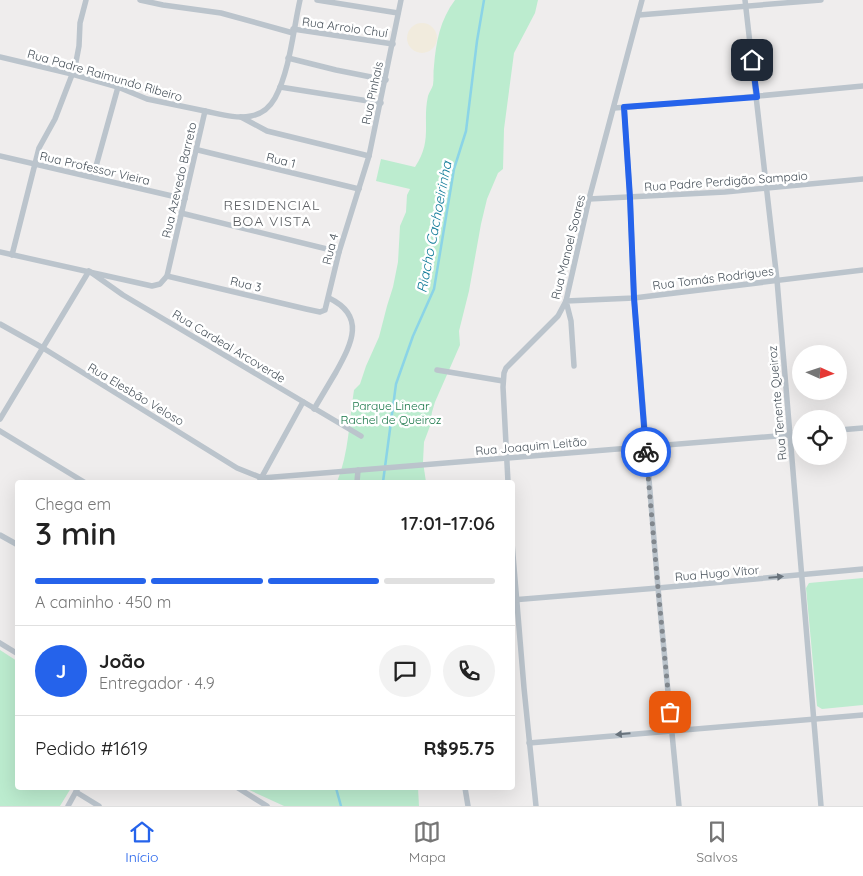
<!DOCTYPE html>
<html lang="pt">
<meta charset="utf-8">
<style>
:root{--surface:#fff;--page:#f2f2f2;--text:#222;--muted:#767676;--line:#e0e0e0;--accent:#2563eb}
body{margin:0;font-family:Quicksand,sans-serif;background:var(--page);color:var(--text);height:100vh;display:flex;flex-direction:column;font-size:19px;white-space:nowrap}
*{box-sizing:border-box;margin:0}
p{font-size:16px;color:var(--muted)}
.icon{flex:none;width:28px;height:28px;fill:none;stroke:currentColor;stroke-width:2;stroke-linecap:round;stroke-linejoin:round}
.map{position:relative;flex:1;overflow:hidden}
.sheet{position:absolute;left:15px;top:480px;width:500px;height:310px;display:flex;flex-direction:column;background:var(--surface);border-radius:5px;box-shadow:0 5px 20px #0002}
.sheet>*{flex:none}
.needle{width:32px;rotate:93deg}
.controls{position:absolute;left:792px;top:345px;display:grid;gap:10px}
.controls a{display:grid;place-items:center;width:55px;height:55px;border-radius:50%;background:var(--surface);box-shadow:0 5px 20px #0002;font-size:25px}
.pin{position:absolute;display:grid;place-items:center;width:42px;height:42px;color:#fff;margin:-21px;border-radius:10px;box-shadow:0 2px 8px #0006}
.courier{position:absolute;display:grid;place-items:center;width:50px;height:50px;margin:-25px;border:4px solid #2563eb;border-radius:50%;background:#fff;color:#222;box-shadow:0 1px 6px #0007}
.headline em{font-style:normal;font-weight:600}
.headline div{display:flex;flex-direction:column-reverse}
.headline{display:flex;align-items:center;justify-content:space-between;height:85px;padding:0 20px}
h1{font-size:32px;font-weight:600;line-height:38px}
.bar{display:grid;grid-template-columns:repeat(4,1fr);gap:8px 5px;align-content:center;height:60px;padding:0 20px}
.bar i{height:6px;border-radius:4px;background:var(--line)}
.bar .active{background:var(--accent)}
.bar p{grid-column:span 4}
.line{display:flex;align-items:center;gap:12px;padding:0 20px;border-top:1px solid var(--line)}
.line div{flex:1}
.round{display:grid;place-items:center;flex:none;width:52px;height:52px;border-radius:26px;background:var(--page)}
.menu{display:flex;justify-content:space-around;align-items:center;height:70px;border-top:1px solid var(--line);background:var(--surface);font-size:14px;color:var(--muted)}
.menu a{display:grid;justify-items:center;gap:2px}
.menu .active{color:var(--accent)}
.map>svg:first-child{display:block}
.green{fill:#bceccf}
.sand{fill:#f1ebdd}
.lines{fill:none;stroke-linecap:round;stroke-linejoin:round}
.stream{stroke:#8bd4e7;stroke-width:2.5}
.minor{stroke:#bbc4cc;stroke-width:5.5}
.oneway{fill:#69737c}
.done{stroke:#81878d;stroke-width:5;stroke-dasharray:0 9}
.route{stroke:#2563eb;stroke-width:6}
.labels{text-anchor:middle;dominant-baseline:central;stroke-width:5;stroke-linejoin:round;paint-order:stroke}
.street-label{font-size:12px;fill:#465059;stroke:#fff}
.park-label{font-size:12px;fill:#1a7749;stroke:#fff}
.neighbourhood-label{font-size:14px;letter-spacing:1px;fill:#5a5d61;stroke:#fff}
.water-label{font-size:14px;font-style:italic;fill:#127c99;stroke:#fff}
</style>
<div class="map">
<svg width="863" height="806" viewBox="0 0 863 806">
<rect width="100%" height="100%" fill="#efeded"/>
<g class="green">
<path d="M455 0H538L535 13 514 53 504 129 503 169 498 173 487 199 481 224 469 291 459 331 460 345 435 402 432 412 430 426 424 442 423 462 426 482H337C349 453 349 421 354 390L360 384 366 366 379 337 387 306 393 287 398 262 400 226 406 212 407 195 410 189 376 181 381 159 415 167C433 140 422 123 428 96 429 92 432 89 433 85 434 79 433 72 434 66 436 42 440 20 455 0Z"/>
<path d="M863 578V705L822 709 817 706 806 588 809 583Z"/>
<path d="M0 650 17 661 18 788H71L60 806H0Z"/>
<path d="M245 788H418L419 806H284Z"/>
</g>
<circle class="sand" cx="422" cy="38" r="15"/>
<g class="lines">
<g class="stream">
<path d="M383 482 396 384 413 336 434 289 454 169 466 131 477 41 484 0"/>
<path d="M336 788 341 806"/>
</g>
<g class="minor">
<path d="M140 0 163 5 221 13 293 33"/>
<path d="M317 0 398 13"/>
<path d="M745 0 777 280 821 806"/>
<path d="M639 15 821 0"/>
<path d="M293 29 393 44"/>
<path d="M0 57 72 74 118 87 147 99 205 111"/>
<path d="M288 58 336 70 386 80"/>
<path d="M280 87 381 103"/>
<path d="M624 107 630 198 634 298 658 588 679 806"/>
<path d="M614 108 695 102 863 86"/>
<path d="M241 117 267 131 369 156"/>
<path d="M198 150 359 189"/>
<path d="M0 156 185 199"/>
<path d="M93 177 118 87"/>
<path d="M589 199 725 192 863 179"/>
<path d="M181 213 339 252"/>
<path d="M0 252 152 286 160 284 167 276 205 111C220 114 236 119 251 116 262 114 270 107 275 98 290 70 293 31 300 0"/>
<path d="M12 255 39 148 55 119 75 67 79 46 80 23 86 0"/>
<path d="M167 276 306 309 320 312 325 310 339 252 369 156 401 0"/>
<path d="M0 324 43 348 237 468 262 478 801 434"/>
<path d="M574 366 571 321 566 301 634 298 863 270"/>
<path d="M437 370 503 381"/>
<path d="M314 409C321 397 329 384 336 372 352 343 366 316 329 298"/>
<path d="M0 419 89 271 123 295 361 436"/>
<path d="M839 430 863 428"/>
<path d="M0 431 84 482"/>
<path d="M259 482 303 402"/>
<path d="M357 482 358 470"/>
<path d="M508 482 503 387 504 373 506 368 558 316 566 301 589 199 642 0"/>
<path d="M0 535 18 545"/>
<path d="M512 543 524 688 536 806"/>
<path d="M512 600 658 588 863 569"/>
<path d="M0 643 18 654"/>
<path d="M529 743 863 715"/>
<path d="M238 788 267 806"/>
<path d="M465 788 468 806"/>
<path d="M76 792 99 806"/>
<path d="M68 806 78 788"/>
</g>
</g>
<defs><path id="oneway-solid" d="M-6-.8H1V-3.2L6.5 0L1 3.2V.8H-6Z" transform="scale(1.25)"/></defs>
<g class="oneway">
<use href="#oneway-solid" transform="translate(776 577) rotate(-5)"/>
<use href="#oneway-solid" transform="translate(623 734) rotate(175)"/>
</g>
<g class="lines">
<path class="done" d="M646 452 658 588 670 712"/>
<path class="route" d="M646 452 634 298 630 198 624 107 757 97 752 60"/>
</g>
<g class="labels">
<g class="street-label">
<text transform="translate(345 27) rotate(8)">Rua Arroio Chuí</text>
<text transform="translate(105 75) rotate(16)">Rua Padre Raimundo Ribeiro</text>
<text transform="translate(372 93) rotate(-78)">Rua Pinhais</text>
<text transform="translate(281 160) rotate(14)">Rua 1</text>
<text transform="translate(95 168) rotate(13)">Rua Professor Vieira</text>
<text transform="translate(179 180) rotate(-77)">Rua Azevedo Barreto</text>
<text transform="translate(726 181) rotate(-4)">Rua Padre Perdigão Sampaio</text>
<text transform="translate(568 247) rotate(-76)">Rua Manoel Soares</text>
<text transform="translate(330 249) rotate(-75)">Rua 4</text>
<text transform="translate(713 278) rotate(-7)">Rua Tomás Rodrigues</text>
<text transform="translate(246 284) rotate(13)">Rua 3</text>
<text transform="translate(229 346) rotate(31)">Rua Cardeal Arcoverde</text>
<text transform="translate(136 394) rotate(31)">Rua Elesbão Veloso</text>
<text transform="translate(777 403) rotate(-95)">Rua Tenente Queiroz</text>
<text transform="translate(531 446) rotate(-5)">Rua Joaquim Leitão</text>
<text transform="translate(717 573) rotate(-5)">Rua Hugo Vítor</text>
</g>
<g class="park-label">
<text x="391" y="405">Parque Linear<tspan x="391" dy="14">Rachel de Queiroz</tspan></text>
</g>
<g class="neighbourhood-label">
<text x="272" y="205">RESIDENCIAL<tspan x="272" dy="16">BOA VISTA</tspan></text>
</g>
<g class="water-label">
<text transform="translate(434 227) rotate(-79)">Riacho Cachoeirinha</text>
</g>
</g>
</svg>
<div class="controls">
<a><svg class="needle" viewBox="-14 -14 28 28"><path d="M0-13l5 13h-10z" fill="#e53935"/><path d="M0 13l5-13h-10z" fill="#767676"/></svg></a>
<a><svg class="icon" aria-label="locate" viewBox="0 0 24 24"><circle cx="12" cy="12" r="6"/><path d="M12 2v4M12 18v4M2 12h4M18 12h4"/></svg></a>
</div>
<div class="pin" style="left:670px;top:712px;background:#ea580c"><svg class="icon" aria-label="bag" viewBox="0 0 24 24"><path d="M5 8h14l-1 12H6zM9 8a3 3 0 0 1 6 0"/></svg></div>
<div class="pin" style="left:752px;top:60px;background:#1f2937"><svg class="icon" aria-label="home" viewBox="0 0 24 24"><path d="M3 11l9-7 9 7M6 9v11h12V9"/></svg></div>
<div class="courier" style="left:646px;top:452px"><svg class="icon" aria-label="bike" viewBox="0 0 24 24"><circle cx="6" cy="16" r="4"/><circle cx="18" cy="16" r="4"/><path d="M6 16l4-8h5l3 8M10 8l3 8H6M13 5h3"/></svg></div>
<section class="sheet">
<div class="headline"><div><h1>3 min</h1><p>Chega em</p></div><em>17:01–17:06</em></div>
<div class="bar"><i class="active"></i><i class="active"></i><i class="active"></i><i></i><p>A caminho · 450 m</p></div>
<div class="line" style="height:90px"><b class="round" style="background:var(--accent);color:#fff">J</b><div><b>João</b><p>Entregador · 4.9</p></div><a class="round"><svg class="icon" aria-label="chat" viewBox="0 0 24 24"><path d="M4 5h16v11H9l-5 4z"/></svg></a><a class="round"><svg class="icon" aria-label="phone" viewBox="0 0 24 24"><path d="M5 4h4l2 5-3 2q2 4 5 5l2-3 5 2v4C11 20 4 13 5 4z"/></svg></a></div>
<div class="line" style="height:65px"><div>Pedido #1619</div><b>R$95.75</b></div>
</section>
</div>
<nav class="menu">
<a class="active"><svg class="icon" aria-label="home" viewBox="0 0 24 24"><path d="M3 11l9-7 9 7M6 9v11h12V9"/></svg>Início</a>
<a><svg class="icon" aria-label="map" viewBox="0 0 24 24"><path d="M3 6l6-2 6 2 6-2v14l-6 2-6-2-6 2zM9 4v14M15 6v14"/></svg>Mapa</a>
<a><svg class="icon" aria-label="saved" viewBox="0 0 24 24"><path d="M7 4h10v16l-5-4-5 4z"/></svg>Salvos</a>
</nav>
